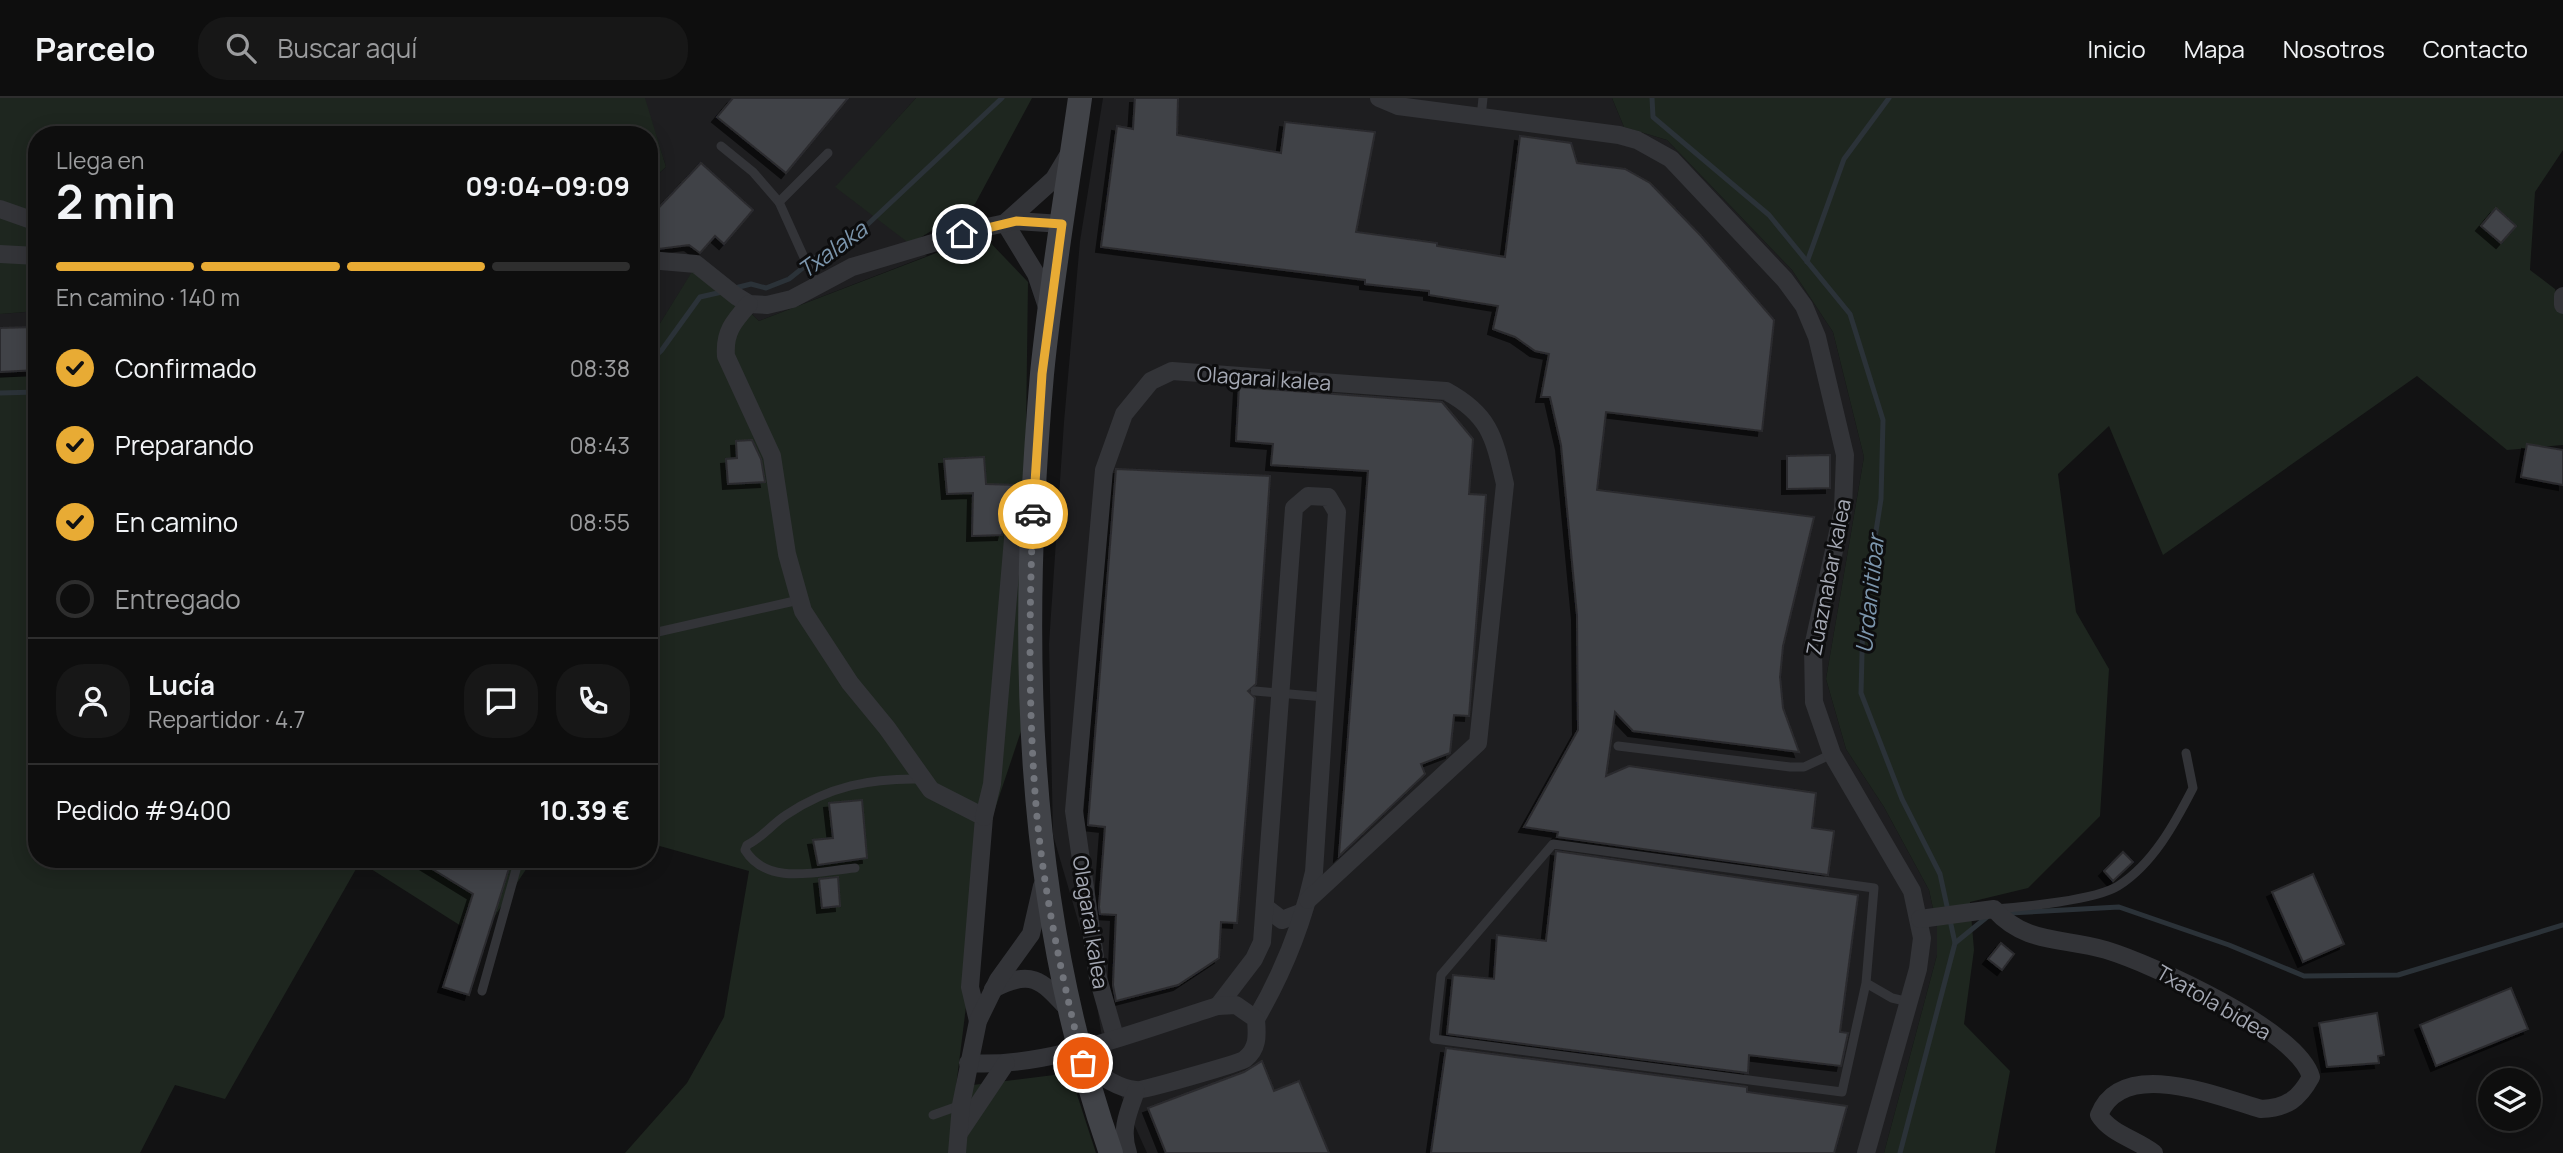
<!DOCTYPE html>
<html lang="es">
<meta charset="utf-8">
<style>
:root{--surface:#0e0e0e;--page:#171717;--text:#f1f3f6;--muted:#9b9c9e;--line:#2e2e2e;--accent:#e8ab34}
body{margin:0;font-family:Manrope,sans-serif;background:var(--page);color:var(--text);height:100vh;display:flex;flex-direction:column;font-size:26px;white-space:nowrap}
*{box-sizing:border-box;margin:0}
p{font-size:23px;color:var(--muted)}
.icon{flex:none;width:38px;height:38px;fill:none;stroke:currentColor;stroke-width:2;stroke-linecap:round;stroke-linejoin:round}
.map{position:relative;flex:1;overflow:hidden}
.sheet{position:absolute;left:28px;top:28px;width:630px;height:742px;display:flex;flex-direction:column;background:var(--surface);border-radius:28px;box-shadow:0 4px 18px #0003,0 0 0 2px var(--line)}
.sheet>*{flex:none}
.tools{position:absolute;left:2478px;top:970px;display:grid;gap:14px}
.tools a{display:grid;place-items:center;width:63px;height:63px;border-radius:50%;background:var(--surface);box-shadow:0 4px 18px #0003,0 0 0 2px var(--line);font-size:35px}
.pin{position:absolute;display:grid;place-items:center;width:60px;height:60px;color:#fff;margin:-30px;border:4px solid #fff;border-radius:50%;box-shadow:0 2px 7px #0007}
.courier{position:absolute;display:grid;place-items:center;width:70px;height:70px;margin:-35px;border:5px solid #e8ab34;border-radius:50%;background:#fff;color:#222;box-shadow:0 2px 9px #0007}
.head em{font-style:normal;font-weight:700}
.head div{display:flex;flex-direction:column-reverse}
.head{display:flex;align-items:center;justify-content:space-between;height:119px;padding:0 28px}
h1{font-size:46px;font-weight:700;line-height:52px}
.bar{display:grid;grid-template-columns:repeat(4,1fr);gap:10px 7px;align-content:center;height:84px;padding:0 28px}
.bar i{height:9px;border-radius:5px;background:var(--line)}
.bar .current{background:var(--accent)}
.bar p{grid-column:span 4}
.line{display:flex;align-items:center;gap:18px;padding:0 28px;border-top:2px solid var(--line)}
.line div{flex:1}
.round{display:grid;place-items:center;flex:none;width:74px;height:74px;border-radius:28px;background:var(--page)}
ol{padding:0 28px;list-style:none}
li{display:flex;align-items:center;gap:21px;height:77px}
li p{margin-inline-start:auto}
li .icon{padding:7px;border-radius:50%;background:var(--accent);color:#111;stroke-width:4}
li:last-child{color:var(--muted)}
li i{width:38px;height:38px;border:4px solid var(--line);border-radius:50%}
header{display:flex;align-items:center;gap:42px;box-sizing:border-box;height:98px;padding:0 35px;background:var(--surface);border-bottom:2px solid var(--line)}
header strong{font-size:33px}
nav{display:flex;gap:38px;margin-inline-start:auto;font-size:24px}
.search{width:490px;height:63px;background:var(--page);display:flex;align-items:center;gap:18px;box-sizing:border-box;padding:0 24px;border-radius:28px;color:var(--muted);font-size:26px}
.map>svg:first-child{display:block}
.built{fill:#1e1e20}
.green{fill:#1e261f}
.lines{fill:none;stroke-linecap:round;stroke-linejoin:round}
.stream{stroke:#2b3238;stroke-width:5}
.building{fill:#414246;stroke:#2c2c2f;stroke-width:2;filter:url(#shadow)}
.service{stroke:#333438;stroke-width:9}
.minor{stroke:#333438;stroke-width:18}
.secondary{stroke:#414348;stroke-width:24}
.done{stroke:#71747b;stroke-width:7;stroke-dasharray:0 12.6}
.route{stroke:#e8ab34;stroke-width:9}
.labels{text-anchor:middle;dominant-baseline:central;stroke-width:6;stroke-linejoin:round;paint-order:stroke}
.street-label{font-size:21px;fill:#a4a8b3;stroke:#0d0d0e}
.water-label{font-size:23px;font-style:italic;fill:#7c96ad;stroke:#0d0d0e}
</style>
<header>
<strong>Parcelo</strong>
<div class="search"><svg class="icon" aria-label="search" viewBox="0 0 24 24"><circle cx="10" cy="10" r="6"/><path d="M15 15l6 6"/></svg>Buscar aquí</div>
<nav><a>Inicio</a><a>Mapa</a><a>Nosotros</a><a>Contacto</a></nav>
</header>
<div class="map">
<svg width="2563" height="1055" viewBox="0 0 2563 1055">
<defs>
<filter id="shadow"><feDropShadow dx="-5" dy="5" stdDeviation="0" flood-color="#0009"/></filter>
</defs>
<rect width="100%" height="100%" fill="#121213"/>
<g class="built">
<path d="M644 0H916L836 89 927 158 759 223 698 165 649 243V84L666 69Z"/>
<path d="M1103 0H1612L1624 29 1667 42 1792 172 1833 234 1864 359 1826 581 1846 651 1884 709 1929 792 1937 829V857L1884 1055H1147L1106 964 1090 864 1053 737 1049 546 1064 324 1080 143Z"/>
<path d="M37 213V278L0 279V216Z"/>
</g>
<g class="green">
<path d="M0 0H645L666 69 649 84V37H37V213L0 216Z"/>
<path d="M916 0H1032L975 106 910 146 835 89Z"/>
<path d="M1612 0H2563V52L2535 94 2530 172 2555 191 2563 212V347L2507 352 2417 278 2163 457 2109 328 2058 376 2076 514 2109 571 2100 718 2028 790 1970 804 1974 852 1964 926 2010 973 1995 1055H1884L1937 857V829L1929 792 1884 709 1846 651 1826 581 1864 359 1833 234 1792 172 1667 42 1624 29Z"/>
<path d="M983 137 1028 184 1022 630 988 732 956 989 1070 975 1096 1055H625L687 985 724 919 749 773 649 745V243L698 164 759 223Z"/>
<path d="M37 278V761H533L480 840 360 764 225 1001 175 987 140 1055H0V279Z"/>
</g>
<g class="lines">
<g class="stream">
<path d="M1652 0 1653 19 1769 117 1850 216 1883 322 1881 401 1863 517 1861 595 1902 701 1940 776 1955 845 1900 1055"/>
<path d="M1807 164 1844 61 1889 0"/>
<path d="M735 190 751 186 766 190 789 181 820 156 868 126 1002 0"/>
<path d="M649 264 661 253 700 199 722 194"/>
<path d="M0 295 37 294"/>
<path d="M2009 815 2119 809 2229 847 2304 878 2398 877 2563 827"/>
<path d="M1955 845 1987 819"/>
</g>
</g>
<g class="building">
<path d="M733 0H848L786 75 717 19Z"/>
<path d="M1135 0H1178L1177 37 1281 55 1285 24 1375 34 1356 134 1437 145V148L1505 159 1520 38 1571 45 1577 65 1625 71 1650 85 1701 138 1774 222 1762 333 1606 314 1597 392 1814 419 1783 548 1780 579 1783 610 1799 654 1633 633 1615 614 1606 678 1629 668 1816 695 1812 730 1834 733 1828 777 1557 739 1558 734 1524 729 1578 632 1577 517 1561 347 1550 299H1541L1549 256 1535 253 1515 239 1493 231 1498 208 1429 197V193L1365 186V182L1101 149 1117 28 1133 31Z"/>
<path d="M701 65 753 112 724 146 715 138 700 155 689 147 658 151 649 144V120Z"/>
<path d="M2496 110 2516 128 2501 145 2481 128Z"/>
<path d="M37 229V272L0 274V230Z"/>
<path d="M1239 289 1442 304 1473 341 1469 396 1486 397 1469 618 1454 617 1450 655 1421 666 1425 676 1339 758 1368 373 1271 367 1273 346 1236 343Z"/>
<path d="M752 342 761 361 765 384 728 386 726 361 737 360 736 343Z"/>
<path d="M2527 346 2563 352V387L2521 379Z"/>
<path d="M1830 357V390L1787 391V358Z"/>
<path d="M984 359 986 386 1015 387 1002 437 972 438 973 395 947 396 944 361Z"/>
<path d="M1116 371 1270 378 1256 586 1248 593 1255 600 1237 825 1221 824 1219 860 1178 887 1116 903 1113 887 1116 817 1100 816 1099 809 1105 729 1088 727Z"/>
<path d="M862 702 867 760 818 767 813 742 833 740 829 705Z"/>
<path d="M1556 753 1858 797 1840 934 1848 935 1841 968 1749 957 1748 975 1447 936 1453 877 1494 881 1497 837 1546 843Z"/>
<path d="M2123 754 2133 764 2113 783 2104 773Z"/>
<path d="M416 761H502L511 764 469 897 443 889 473 796Z"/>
<path d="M2313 776 2344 846 2303 864 2272 794Z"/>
<path d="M838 779 840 808 822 810 819 781Z"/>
<path d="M2001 845 2014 856 2002 872 1988 861Z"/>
<path d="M2511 890 2528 931 2436 968 2420 927Z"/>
<path d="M2377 915 2384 957 2378 958 2379 965 2327 969 2319 925Z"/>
<path d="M1446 950 1747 989V994L1847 1008 1834 1055H1431Z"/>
<path d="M1262 963 1274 993 1299 983 1329 1055H1166L1148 1010 1244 974Z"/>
</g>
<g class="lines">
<g class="service">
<path d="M1481 19 1483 0"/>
<path d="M721 48 753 74 779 104 816 186"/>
<path d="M779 104 828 55"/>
<path d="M649 536 799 502"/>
<path d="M1255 593 1324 599"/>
<path d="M1618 648 1790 669H1804L1832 656"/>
<path d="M855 770C818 773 768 789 745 752L747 747C762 740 772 726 786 717 829 688 871 680 921 681"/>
<path d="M1995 811C2023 809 2096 802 2118 788 2153 766 2175 725 2193 690L2186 655"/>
<path d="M1866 885 1842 994 1434 941 1441 877 1553 746 1874 790 1866 885 1892 900 1909 904"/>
<path d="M482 893 519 761"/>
<path d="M933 1017 961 1007"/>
</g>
<g class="minor">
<path d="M1379 0 1398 8 1619 37 1637 42 1671 61 1785 182 1804 208 1817 239 1845 357 1843 411 1813 549 1814 604 1832 656 1912 793 1922 840 1918 871 1866 1055"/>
<path d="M0 111 37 124"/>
<path d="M1005 125 1054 81 1069 56"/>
<path d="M1005 125 1036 176 1047 209"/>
<path d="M0 156 37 158"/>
<path d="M649 162 696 166 736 198 749 206 767 207 792 201 852 169 987 129 1015 123 1062 126"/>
<path d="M2563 198V207"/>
<path d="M749 206C734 223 724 234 726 258L772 358 787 456 803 513 850 585 887 630 931 692 984 719 970 889 978 923"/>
<path d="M984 719 992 686 1014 429 1023 397 1034 395"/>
<path d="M1265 809 1282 822 1303 814"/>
<path d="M1920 821 1994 811C2026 847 2063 839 2106 852 2152 866 2298 932 2311 979 2299 1001 2287 1010 2261 1011 2219 999 2122 958 2099 1017 2111 1036 2136 1041 2154 1055"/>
<path d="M993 891C1033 870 1042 883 1069 912"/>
<path d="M1218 908 1254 861 1262 844 1294 410 1308 398 1328 399 1337 414 1314 774C1303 825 1282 876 1256 921"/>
<path d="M1115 939 1098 880 1074 713 1104 372 1124 316 1151 283 1172 273 1446 293C1490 317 1494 339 1505 386L1478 645 1308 802"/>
<path d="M968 965C1048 971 1142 931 1218 908L1236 907 1256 921C1257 936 1259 950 1245 961 1240 965 1142 993 1136 992 1117 991 1097 975 1083 965"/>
<path d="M959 1035 1006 965"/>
<path d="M957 1055 961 1007 978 923 998 882 1031 836 1042 788"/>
<path d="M1128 1055C1120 1032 1128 1015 1136 993"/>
</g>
<path class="secondary" d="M1080 0C1067 92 1051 184 1042 276 1019 538 1023 804 1111 1055"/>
</g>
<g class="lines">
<path class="done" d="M1033 416C1029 517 1028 618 1037 719 1045 802 1063 883 1083 965"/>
<path class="route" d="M962 136 1016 123 1062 126 1042 276 1033 416"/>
</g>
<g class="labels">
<g class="street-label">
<text transform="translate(1264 280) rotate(4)">Olagarai kalea</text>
<text transform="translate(1828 479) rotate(-79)">Zuaznabar kalea</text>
<text transform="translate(1091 824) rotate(81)">Olagarai kalea</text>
<text transform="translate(2214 904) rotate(30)">Txatola bidea</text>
</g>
<g class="water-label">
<text transform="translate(832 151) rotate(-36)">Txalaka</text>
<text transform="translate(1869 496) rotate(-84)">Urdanitibar</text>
</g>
</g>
</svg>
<div class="tools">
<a><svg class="icon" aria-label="layers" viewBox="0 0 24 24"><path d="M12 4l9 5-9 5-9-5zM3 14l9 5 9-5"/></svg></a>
</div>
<div class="pin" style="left:1083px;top:965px;background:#ea580c"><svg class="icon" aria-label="bag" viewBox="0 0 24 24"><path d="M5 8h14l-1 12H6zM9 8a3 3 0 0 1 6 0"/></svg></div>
<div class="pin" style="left:962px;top:136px;background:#1f2937"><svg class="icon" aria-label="home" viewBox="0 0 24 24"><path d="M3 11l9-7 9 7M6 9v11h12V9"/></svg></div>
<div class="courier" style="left:1033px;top:416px"><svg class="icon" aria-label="car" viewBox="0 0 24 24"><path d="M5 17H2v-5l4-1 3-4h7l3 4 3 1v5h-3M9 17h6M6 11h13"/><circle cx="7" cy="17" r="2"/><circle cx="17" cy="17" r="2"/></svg></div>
<section class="sheet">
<div class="head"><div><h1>2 min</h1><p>Llega en</p></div><em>09:04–09:09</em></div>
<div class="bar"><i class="current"></i><i class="current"></i><i class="current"></i><i></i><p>En camino · 140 m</p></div>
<ol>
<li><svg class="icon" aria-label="check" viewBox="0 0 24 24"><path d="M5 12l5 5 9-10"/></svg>Confirmado<p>08:38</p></li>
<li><svg class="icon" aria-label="check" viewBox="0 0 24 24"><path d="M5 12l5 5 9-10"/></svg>Preparando<p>08:43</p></li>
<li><svg class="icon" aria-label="check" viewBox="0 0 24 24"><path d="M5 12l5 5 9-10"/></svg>En camino<p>08:55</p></li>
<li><i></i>Entregado</li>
</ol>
<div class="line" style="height:126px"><a class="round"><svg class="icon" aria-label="person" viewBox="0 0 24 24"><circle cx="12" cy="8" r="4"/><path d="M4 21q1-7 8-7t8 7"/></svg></a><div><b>Lucía</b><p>Repartidor · 4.7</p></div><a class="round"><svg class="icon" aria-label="chat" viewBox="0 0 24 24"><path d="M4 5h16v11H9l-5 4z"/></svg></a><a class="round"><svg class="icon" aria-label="phone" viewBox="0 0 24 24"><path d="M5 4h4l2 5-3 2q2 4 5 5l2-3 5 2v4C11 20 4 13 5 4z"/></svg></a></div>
<div class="line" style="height:91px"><div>Pedido #9400</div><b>10.39 €</b></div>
</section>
</div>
